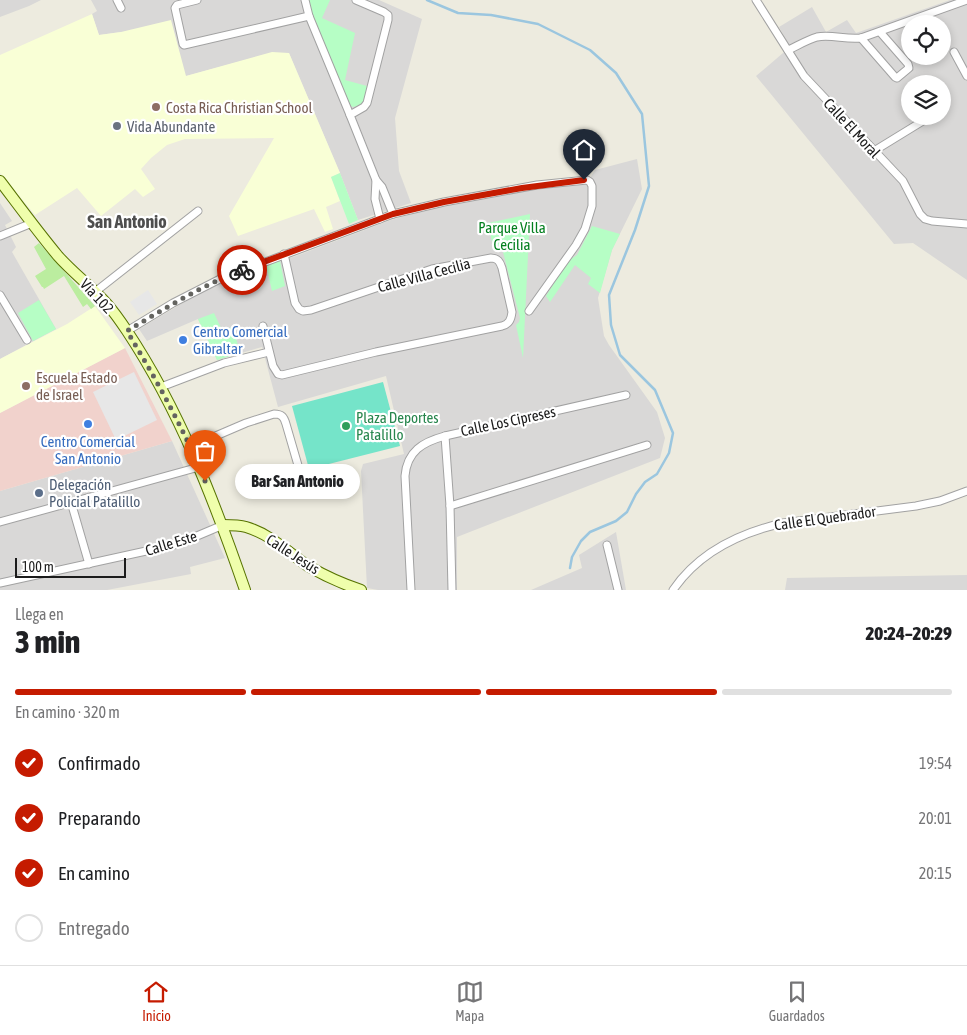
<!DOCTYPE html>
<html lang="es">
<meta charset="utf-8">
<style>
:root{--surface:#fff;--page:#f6f6f6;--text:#202124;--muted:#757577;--line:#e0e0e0;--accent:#c51b00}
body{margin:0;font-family:"Asap Condensed",sans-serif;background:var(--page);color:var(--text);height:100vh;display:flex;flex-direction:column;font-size:19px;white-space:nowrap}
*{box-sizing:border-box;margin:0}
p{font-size:16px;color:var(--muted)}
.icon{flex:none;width:28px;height:28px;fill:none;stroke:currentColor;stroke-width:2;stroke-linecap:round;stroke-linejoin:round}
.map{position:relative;height:590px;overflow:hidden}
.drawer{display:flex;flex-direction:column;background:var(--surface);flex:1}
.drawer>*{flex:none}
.buttons{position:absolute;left:901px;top:15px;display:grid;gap:10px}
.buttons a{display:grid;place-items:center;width:50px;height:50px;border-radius:50%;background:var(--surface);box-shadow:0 2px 8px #0003;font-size:25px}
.scale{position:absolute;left:15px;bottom:12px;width:111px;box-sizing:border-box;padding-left:5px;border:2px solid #1b1b1b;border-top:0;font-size:14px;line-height:18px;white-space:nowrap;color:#1b1b1b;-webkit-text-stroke:4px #fff;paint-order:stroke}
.pin{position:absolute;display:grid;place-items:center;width:42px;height:42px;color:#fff;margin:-51px -21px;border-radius:50% 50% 50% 0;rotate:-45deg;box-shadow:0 0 5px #0007}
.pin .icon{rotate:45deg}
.courier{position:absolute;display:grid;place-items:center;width:50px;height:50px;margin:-25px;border:4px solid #c51b00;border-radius:50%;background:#fff;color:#222;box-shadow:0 1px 6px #0007}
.bubble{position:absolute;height:35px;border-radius:18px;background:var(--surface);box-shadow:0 2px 8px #0003;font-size:16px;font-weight:800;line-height:35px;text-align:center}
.summary em{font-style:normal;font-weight:800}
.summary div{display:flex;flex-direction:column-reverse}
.summary{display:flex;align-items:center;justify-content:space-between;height:85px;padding:0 15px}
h1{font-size:32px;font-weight:800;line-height:38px}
.bar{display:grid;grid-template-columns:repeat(4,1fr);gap:8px 5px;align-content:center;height:60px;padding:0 15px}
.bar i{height:6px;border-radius:4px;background:var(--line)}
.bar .current{background:var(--accent)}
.bar p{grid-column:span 4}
ol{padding:0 15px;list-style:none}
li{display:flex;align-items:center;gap:15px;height:55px}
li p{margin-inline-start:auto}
li .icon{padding:5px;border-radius:50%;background:var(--accent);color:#fff;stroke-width:4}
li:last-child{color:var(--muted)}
li i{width:28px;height:28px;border:2px solid var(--line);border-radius:50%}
.dock{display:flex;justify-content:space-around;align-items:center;height:70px;border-top:1px solid var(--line);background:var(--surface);font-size:14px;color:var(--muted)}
.dock a{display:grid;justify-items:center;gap:2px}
.dock .current{color:var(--accent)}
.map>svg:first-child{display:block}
.residential{fill:#d9d8d7;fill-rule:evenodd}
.commercial{fill:#f1d2cc}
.education{fill:#f9ffd6}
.grass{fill:#bbed9f}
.park{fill:#b6fec5}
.pitch{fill:#75e4c9}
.parking{fill:#e7e7e7}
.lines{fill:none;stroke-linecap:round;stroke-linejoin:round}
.stream{stroke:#9bc6df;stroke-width:2.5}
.street-casing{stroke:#a2a2a2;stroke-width:9}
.secondary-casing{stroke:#577300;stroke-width:12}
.street{stroke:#fff;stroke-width:7}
.secondary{stroke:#effeac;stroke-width:10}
.done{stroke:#646460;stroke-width:5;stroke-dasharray:0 9}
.route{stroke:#c51b00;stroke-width:6}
.education-dot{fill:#8d6e63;stroke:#fff;stroke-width:2}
.worship-dot{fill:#6b7280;stroke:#fff;stroke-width:2}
.shop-dot{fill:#3f7fe0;stroke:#fff;stroke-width:2}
.leisure-dot{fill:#2e9e5b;stroke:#fff;stroke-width:2}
.service-dot{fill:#5c6f8a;stroke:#fff;stroke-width:2}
.labels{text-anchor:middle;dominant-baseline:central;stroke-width:4.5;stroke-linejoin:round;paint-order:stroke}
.education-label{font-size:15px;fill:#785e54;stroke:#fff;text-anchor:start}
.worship-label{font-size:15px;fill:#5b616d;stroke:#fff;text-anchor:start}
.street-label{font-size:15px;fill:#1b1b1b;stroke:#fff}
.park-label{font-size:15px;fill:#037f1e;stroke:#fff}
.shop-label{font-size:15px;fill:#366cbe;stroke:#fff;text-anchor:start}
.leisure-label{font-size:15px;fill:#27864d;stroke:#fff;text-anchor:start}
.service-label{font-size:15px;fill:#4e5e75;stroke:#fff;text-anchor:start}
.quarter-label{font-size:18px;font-weight:bold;fill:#4e4e4e;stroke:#fff}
</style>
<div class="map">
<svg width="967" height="590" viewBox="0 0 967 590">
<rect width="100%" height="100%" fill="#edebdf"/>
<g class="residential">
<path d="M0 0H41L29 6 0 17Z"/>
<path d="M91 0H379L422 19 395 118 399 171 411 203 358 220 340 173 289 53H272L186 76 121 32 99 35 92 14 97 11Z"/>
<path d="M950 0H967V280L913 243 894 244 756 76 790 47 779 27 812 7 826 32 847 20 856 33ZM910 24H942V56H910ZM910 84H942V116H910Z"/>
<path d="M637 159 642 189 612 250 598 298 604 336 609 345 657 412 665 438 660 458 457 537V590H378L367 588 361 471 363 464 404 454 386 376 278 407 262 347 217 360 198 319 147 341 139 329 181 304 205 290 265 266 296 256 391 220 440 206 535 188 586 184 595 170Z"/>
<path d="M0 203 12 221 5 225 16 247 12 252 56 329 0 359Z"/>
<path d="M172 441 225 558 190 567 191 574 107 590H0V491Z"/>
<path d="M616 532 626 590H531L582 568 579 555Z"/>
<path d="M967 575V590H785L787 578Z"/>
</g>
<path class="commercial" d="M125 348 172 441 0 491V413Z"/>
<g class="education">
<path d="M92 14 99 35 121 32 171 20 186 76 272 52 289 53 340 173 331 177 340 201 326 207 333 229 325 232 314 209 238 236 229 216 274 138 185 139 167 145 151 158 141 169 155 189 143 197 135 189 101 216 77 188 35 215 0 173V55Z"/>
<path d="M95 306 125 348 0 413V359L67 324Z"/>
</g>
<path class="grass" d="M39 243 95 306 91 309 87 304 83 307 64 276 44 289 43 287H42L35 276 46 269 34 247Z"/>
<g class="park">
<path d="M308 0H330L322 18 355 33 345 80 367 86 364 102 362 105 353 107 349 105 313 20Z"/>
<path d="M340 173 358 220 349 224 331 177Z"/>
<path d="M530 214 523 358 516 325 519 322 520 318 503 252 499 247H493L488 223Z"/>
<path d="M592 226 620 234 612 250 600 293 588 284 591 278 575 265 550 302 546 296 568 261 577 255Z"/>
<path d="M280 261 285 286 272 291 266 265Z"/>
<path d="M39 300 56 329 33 341 18 313Z"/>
<path d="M214 313 222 330 233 327 240 353 217 360 198 319Z"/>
</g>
<path class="pitch" d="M383 382 400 446 309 469 292 406Z"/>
<g class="parking">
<path d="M148 290 157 304 139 315 130 302Z"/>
<path d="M134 372 157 420 116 440 93 392Z"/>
</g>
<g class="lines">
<path class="stream" d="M427 0 458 13 491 15 538 24 590 50 616 73 642 114 649 186 635 230 609 295 611 325 620 355 655 390 673 433 669 453 657 474 645 482 636 494 627 512 616 521 590 532 581 541 572 557 570 568"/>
<g class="street-casing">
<g id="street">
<path d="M117 0 121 8"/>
<path d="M197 0 177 5 175 8 183 44 184 45 309 16"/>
<path d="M305 0 309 16 350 115"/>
<path d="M356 0 384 12 388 15V20L367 103 364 107 350 115 376 180 382 187 393 214"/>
<path d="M756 0 804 76 903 181 920 214 925 219 932 221 967 224"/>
<path d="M861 38 895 77 897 78 909 68 908 64 880 32"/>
<path d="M788 50C797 46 807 40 817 37 831 34 846 40 861 38L967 0"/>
<path d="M954 52 967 76"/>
<path d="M874 151 931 116"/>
<path d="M376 180 375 199 380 219"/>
<path d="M0 236 32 223"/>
<path d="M95 292 198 211"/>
<path d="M0 295 27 340"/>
<path d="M263 326 273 366 278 374 282 375 376 352 502 326C509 324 511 320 512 312L502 268C500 262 498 258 491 258L432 269 311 310 303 311 299 309 295 303 284 254"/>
<path d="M127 331 173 303 220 279 393 214 444 202 537 185 587 180 590 182 592 186V206L585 229 576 245 529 311"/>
<path d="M161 387 224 363 269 352"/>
<path d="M445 436 450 506 452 590"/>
<path d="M190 447 246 423 274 414C282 414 284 417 286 424L302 479 314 476"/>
<path d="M71 502 89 564"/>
<path d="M450 506 647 445"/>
<path d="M0 522 199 467"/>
<path d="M607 545 618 590"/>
<path d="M0 583 178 544 223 525"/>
<path d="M411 590 405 476C407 451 423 442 445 436L626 395"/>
<path d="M673 590C699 552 739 533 783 523L916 506 940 501 967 491"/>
</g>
</g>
<g class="secondary-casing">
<g id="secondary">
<path d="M0 181C19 206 38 232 58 256 73 273 92 287 107 304 114 312 121 322 127 331 180 411 214 500 245 590"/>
<path d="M223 525C230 525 239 525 246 527 270 534 288 552 308 566 325 576 343 584 361 590"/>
</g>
</g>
<use href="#street" class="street"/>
<use href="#secondary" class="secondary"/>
</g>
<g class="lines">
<path class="done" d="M205 481C184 429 156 379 127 331 164 309 201 286 242 270"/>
<path class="route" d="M242 270 393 214 444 202 522 188 584 180"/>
</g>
<g class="education-dot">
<circle cx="156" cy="107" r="5"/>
<circle cx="26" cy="386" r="5"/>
</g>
<circle class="worship-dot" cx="117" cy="126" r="5"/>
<g class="shop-dot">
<circle cx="183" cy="340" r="5"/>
<circle cx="88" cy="424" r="5"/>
</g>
<circle class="leisure-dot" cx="346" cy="426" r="5"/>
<circle class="service-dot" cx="39" cy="493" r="5"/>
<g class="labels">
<g class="education-label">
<text x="166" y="107">Costa Rica Christian School</text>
<text x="36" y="377">Escuela Estado<tspan x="36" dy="17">de Israel</tspan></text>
</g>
<g class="worship-label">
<text x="127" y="126">Vida Abundante</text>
</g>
<g class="street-label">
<text transform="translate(852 128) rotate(47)">Calle El Moral</text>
<text transform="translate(424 275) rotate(-15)">Calle Villa Cecilia</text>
<text transform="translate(97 296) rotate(47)">Vía 102</text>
<text transform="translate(508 421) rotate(-12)">Calle Los Cipreses</text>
<text transform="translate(825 518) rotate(-8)">Calle El Quebrador</text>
<text transform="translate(171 543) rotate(-17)">Calle Este</text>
<text transform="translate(293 554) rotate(33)">Calle Jesús</text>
</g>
<g class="park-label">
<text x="512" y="227">Parque Villa<tspan x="512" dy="17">Cecilia</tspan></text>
</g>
<g class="shop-label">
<text x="193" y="331">Centro Comercial<tspan x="193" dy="17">Gibraltar</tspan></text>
<text x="88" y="441" text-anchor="middle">Centro Comercial<tspan x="88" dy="17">San Antonio</tspan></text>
</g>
<g class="leisure-label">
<text x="356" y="417">Plaza Deportes<tspan x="356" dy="17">Patalillo</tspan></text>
</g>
<g class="service-label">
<text x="49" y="484">Delegación<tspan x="49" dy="17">Policial Patalillo</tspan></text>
</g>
<g class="quarter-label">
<text x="127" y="221">San Antonio</text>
</g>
</g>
</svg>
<div class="buttons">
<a><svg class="icon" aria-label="locate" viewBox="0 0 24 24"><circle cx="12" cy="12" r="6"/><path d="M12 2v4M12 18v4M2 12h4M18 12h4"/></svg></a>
<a><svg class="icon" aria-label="layers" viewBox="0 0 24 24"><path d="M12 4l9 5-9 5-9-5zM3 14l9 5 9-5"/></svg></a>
</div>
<div class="scale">100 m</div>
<div class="pin" style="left:205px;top:481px;background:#ea580c"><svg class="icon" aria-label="bag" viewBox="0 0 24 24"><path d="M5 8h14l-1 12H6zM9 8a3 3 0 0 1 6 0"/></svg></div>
<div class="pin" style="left:584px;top:180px;background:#1f2937"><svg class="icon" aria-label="home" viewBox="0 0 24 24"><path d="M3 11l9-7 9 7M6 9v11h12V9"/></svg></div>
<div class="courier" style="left:242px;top:270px"><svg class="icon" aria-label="bike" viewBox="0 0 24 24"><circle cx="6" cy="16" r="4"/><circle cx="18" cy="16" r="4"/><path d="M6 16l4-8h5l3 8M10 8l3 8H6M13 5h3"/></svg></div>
<div class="bubble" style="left:235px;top:464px;width:125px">Bar San Antonio</div>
</div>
<section class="drawer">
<div class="summary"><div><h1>3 min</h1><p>Llega en</p></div><em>20:24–20:29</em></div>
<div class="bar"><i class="current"></i><i class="current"></i><i class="current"></i><i></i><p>En camino · 320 m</p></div>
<ol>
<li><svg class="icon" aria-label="check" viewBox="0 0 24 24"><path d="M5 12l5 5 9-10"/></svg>Confirmado<p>19:54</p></li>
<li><svg class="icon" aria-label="check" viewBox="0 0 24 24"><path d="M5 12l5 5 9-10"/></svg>Preparando<p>20:01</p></li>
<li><svg class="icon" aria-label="check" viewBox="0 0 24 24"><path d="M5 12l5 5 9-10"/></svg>En camino<p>20:15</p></li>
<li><i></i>Entregado</li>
</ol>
</section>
<nav class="dock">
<a class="current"><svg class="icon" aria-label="home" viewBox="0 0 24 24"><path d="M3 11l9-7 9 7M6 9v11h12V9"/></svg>Inicio</a>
<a><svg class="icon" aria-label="map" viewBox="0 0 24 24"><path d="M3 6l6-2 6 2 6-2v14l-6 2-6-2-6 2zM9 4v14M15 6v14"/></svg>Mapa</a>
<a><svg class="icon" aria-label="saved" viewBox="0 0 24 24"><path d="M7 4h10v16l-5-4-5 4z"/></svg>Guardados</a>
</nav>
